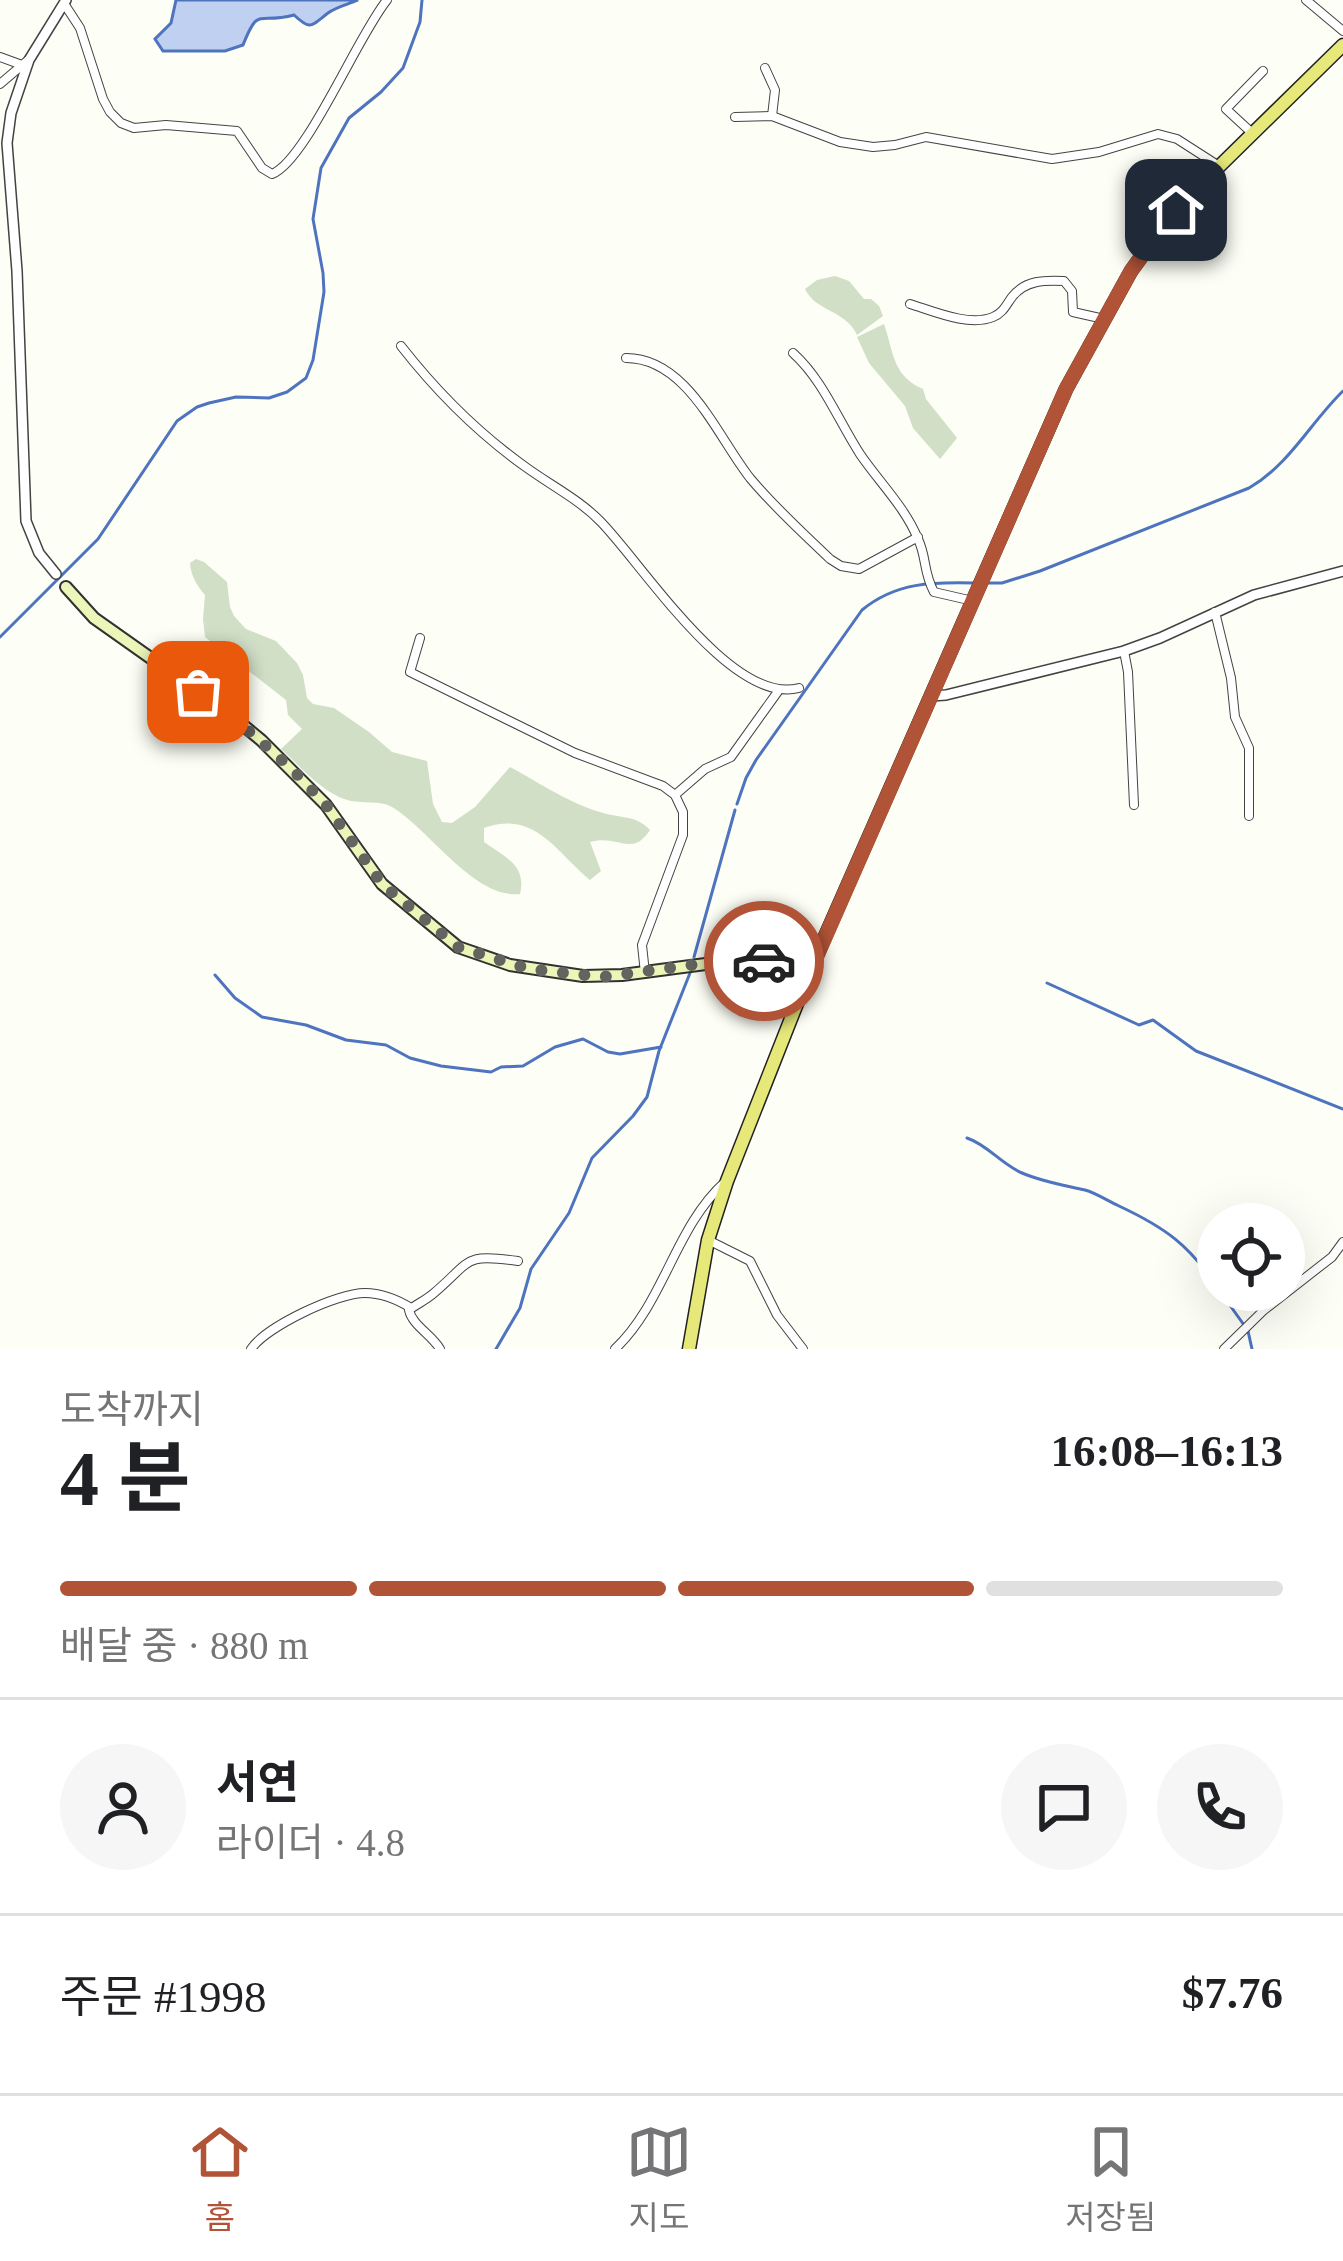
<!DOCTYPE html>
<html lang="ko">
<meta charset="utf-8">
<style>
:root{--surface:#fff;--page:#f6f6f6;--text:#202124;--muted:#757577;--line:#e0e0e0;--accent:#b15337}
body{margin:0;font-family:"Times New Roman","Noto Sans KR",serif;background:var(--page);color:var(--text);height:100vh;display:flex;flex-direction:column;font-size:45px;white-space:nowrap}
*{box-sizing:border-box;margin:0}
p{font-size:39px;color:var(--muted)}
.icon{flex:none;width:66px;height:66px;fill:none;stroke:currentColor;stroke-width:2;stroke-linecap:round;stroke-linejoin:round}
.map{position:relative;height:1349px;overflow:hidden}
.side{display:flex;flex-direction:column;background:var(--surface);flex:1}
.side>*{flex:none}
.fabs{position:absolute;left:1197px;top:1203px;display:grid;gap:24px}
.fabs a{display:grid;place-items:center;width:108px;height:108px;border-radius:50%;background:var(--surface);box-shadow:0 12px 48px #0002;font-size:60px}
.pin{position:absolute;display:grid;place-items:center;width:102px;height:102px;color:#fff;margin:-51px;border-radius:24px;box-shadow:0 6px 18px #0006}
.courier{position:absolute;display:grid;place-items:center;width:120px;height:120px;margin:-60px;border:9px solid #b15337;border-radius:50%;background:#fff;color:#222;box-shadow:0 3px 15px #0007}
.headline em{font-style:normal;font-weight:700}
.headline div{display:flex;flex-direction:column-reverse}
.headline{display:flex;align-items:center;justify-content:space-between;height:204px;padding:0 60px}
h1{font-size:78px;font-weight:700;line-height:90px}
.bar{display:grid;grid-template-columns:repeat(4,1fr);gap:18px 12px;align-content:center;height:144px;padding:0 60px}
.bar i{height:15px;border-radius:9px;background:var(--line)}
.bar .current{background:var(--accent)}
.bar p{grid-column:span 4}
.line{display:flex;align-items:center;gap:30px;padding:0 60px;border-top:3px solid var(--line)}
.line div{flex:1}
.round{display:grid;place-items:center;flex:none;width:126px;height:126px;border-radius:63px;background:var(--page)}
.menu{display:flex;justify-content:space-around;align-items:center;height:168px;border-top:3px solid var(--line);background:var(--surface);font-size:33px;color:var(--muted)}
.menu a{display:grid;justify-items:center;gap:6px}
.menu .current{color:var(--accent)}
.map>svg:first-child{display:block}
.cemetery{fill:#d1dfc7}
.water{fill:#bfd0f0;stroke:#4e73bf;stroke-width:3}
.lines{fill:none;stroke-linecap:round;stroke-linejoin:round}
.stream{stroke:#4e73bf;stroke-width:3}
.minor-casing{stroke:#434343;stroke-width:10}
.tertiary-casing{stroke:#434343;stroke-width:12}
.secondary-casing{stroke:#323232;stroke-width:14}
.primary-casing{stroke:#212121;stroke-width:15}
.minor{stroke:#fff;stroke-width:8}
.tertiary{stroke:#fff;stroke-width:9}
.secondary{stroke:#ecf6b8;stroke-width:10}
.primary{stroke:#e6e97a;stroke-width:12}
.done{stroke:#636360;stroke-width:12;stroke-dasharray:0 21.6}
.route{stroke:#b15337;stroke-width:15}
</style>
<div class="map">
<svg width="1343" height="1349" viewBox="0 0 1343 1349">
<rect width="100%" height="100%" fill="#fdfef5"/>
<g class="cemetery">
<path d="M835 276 849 281 864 299H871L879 306 883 316 857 335C846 310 816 312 805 289L817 280Z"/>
<path d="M884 324C894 354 893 376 923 389L926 399 957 438 940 459 913 428 905 406 869 363 857 337Z"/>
<path d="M196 559 204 562 227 582 230 607 234 616 246 629 276 641 297 663 303 675 307 698 313 704 334 708 369 732 392 752 427 761 433 804 442 822 452 823 475 807 510 767C540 783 573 806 607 814 624 818 637 816 650 830 632 858 618 834 590 842L601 871 590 880C557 853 535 809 484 828V842C504 857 527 864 520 894 474 899 429 829 392 807 380 800 361 804 347 800 321 792 300 766 281 749L302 729 288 715 286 700 205 637 203 619 205 595C197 586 191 576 190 563Z"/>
</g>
<path class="water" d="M176 0H358C349 4 336 7 328 13 311 26 311 31 294 15 257 25 259 5 243 45L225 51H163L155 39 171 23Z"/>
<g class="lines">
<g class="stream">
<path d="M984 583H1002L1040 571 1249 488C1290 464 1310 423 1343 391"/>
<path d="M0 637 98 539 177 421 197 407 209 403 236 397 269 398 287 392 306 378 313 360 324 292 323 273 313 219 321 168 349 118 381 92 403 68 420 22 422 0"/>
<path d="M737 804 746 778 756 760 862 610C896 582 933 582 974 583"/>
<path d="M694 957 735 810"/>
<path d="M215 975 235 998 262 1017 306 1025 346 1040 386 1045 410 1058 441 1066 491 1072 501 1067 523 1066 555 1047 583 1039 608 1052 620 1054 661 1047"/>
<path d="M1047 983 1139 1025 1153 1020 1196 1051 1343 1109"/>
<path d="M967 1138C988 1145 1001 1164 1022 1173 1043 1182 1063 1185 1085 1190 1096 1193 1108 1201 1119 1206 1166 1228 1189 1245 1218 1288"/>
<path d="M1219 1290 1244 1325"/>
<path d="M1248 1331 1252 1349"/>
<path d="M496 1349 520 1308 531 1269 569 1213 592 1158 633 1116 647 1097 659 1051 690 973"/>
</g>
<g class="minor-casing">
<g id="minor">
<path d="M1306 0 1343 31"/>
<path d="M65 5 80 28 103 99 110 112 121 123 134 128 166 125 237 131 262 168 272 174C306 161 358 35 387 0"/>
<path d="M0 57 22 65"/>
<path d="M765 68 775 90 772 116"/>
<path d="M0 84 27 61"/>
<path d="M735 117 772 116 840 142 873 147 895 145 926 137 1052 159 1099 152 1158 134 1177 139 1219 166"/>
<path d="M1252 133 1226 109 1263 71"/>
<path d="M910 304C933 311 969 327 993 317 1003 313 1006 305 1012 297 1025 280 1045 280 1064 281L1072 291 1073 312 1104 319"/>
<path d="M401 346C437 392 479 434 527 468 552 486 580 500 601 522 643 565 732 706 799 688"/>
<path d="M793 353C823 380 838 420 860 454 879 482 905 507 918 539 927 558 923 572 934 592L973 601"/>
<path d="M626 358C687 358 717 436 750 478 774 507 803 533 830 559L841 566 859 569 918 537"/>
<path d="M1215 612 1231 678 1235 717 1249 748V816"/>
<path d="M420 638 410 672 575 753 663 786 675 795 683 812V835L642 945 645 973"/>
<path d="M1124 651 1128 672 1134 805"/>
<path d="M675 795 705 769 731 757 779 690"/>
<path d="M708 1240 750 1261 777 1315 803 1349"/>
<path d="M251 1349C267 1326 337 1293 365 1293 381 1293 398 1300 411 1308"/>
<path d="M440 1349C432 1335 412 1325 409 1310 417 1304 426 1300 434 1293 472 1261 462 1253 518 1261"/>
<path d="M615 1349C664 1303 675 1227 725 1182"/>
<path d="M1224 1349 1264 1310 1332 1257 1343 1242"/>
</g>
</g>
<g class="tertiary-casing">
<g id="tertiary">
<path d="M56 574 39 553 26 521 17 271 7 143 11 113 29 60 66 0"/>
<path d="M931 696 946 695 1124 651 1160 638 1254 595 1343 571"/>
</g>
</g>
<g class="secondary-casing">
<path id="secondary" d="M66 587 94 618 227 712 261 740 326 805 382 884 458 947 510 965 583 976 622 975 736 960 769 962 809 973"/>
</g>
<g class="primary-casing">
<path id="primary" d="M689 1349 708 1240 727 1181 809 973 1066 389 1131 271 1166 222 1190 195 1343 45"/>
</g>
<use href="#minor" class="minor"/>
<use href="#tertiary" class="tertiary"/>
<use href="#secondary" class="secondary"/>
<use href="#primary" class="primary"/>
</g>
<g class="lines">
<path class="done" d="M198 692 227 712 292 769 326 805 382 884 458 947 529 969 603 977 714 962 764 961"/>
<path class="route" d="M764 961 809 974 1066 389 1131 271 1176 210"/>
</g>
</svg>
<div class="fabs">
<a><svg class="icon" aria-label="locate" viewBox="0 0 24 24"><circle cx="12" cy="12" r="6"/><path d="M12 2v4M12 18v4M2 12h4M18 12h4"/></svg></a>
</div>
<div class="pin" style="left:198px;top:692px;background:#ea580c"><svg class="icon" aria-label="bag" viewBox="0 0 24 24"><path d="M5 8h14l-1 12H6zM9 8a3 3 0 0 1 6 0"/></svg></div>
<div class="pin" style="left:1176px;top:210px;background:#1f2937"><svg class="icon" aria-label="home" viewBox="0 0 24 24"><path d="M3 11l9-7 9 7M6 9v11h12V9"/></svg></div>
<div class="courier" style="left:764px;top:961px"><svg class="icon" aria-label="car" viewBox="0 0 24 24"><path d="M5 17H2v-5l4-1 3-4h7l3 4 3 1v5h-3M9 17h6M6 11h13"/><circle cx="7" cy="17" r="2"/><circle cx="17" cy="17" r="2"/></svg></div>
</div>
<section class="side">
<div class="headline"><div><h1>4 분</h1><p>도착까지</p></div><em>16:08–16:13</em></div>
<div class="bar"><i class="current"></i><i class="current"></i><i class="current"></i><i></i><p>배달 중 · 880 m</p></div>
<div class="line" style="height:216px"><a class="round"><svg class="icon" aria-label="person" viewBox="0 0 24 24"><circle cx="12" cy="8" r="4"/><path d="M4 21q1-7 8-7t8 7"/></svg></a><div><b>서연</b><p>라이더 · 4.8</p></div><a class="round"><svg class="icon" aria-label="chat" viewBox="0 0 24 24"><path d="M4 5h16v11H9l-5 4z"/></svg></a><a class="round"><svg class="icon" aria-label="phone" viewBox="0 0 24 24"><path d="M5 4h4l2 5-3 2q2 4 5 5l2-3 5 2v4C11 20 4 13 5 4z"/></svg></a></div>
<div class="line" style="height:156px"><div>주문 #1998</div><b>$7.76</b></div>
</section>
<nav class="menu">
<a class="current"><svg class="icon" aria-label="home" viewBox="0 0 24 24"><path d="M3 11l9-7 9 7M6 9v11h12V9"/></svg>홈</a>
<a><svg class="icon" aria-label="map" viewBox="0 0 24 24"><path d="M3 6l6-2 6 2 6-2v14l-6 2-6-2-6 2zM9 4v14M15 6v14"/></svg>지도</a>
<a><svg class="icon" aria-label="saved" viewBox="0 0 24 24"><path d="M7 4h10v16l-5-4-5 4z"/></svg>저장됨</a>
</nav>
